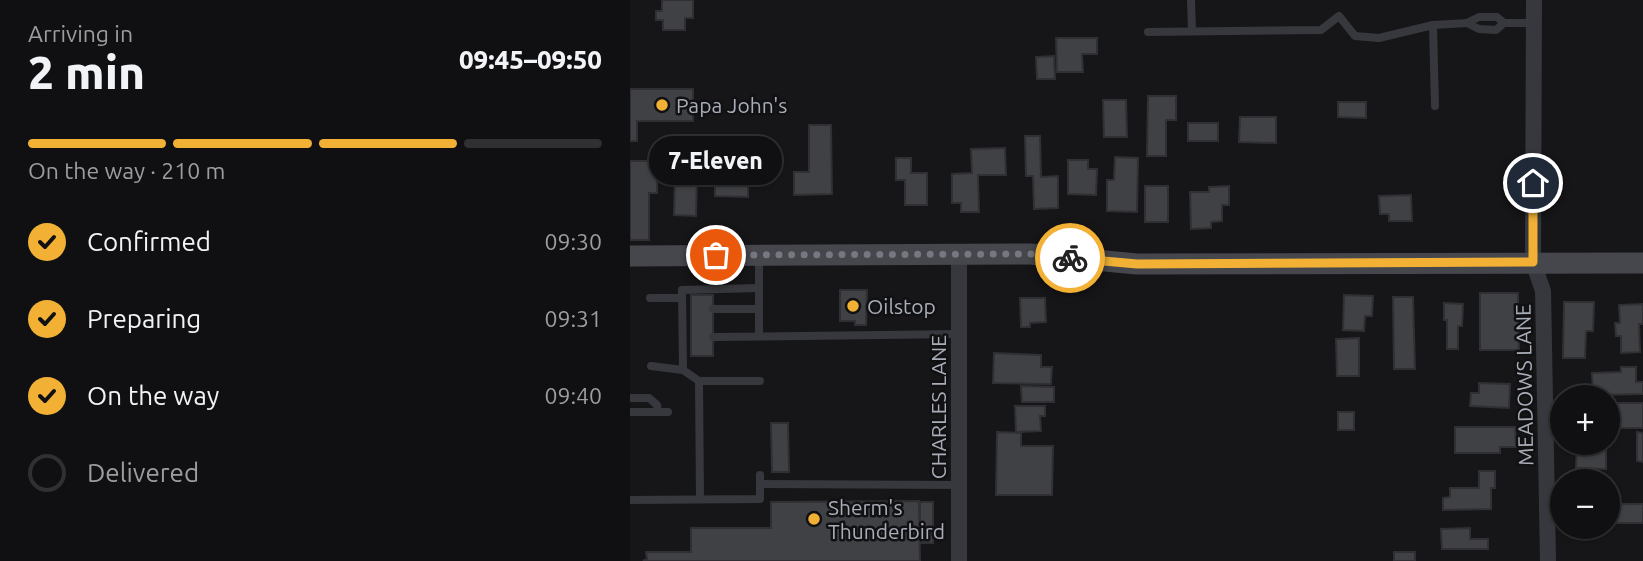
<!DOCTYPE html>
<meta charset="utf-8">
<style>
:root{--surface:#101012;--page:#1e1e20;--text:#f1f3f6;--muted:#9c9d9f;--line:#303032;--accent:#f2b134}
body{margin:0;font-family:Ubuntu,sans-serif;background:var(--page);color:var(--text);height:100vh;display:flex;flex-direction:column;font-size:26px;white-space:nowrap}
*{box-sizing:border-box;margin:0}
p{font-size:23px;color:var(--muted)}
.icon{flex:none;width:38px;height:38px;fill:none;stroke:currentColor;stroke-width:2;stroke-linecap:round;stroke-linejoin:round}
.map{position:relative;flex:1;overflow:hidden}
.details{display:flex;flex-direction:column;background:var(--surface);width:630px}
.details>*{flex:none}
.controls{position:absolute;left:920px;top:385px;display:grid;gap:14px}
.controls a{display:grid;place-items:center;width:70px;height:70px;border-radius:50%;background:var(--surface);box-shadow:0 2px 5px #0004,0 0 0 2px var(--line);font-size:35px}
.pin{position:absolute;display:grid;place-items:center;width:60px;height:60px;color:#fff;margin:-30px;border:4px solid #fff;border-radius:50%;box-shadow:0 2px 7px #0007}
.courier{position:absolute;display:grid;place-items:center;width:70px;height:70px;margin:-35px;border:5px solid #f2b134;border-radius:50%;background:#fff;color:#222;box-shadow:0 2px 9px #0007}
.bubble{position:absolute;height:49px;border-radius:24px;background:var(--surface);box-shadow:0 2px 5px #0004,0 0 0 2px var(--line);font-size:23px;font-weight:800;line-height:49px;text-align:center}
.overview em{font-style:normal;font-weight:800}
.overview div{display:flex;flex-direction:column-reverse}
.overview{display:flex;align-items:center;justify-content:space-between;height:119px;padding:0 28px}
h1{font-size:46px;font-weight:800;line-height:52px}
.bar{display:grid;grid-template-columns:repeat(4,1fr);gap:10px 7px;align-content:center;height:84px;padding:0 28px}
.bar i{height:9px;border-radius:5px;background:var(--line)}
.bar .on{background:var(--accent)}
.bar p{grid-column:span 4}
ol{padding:0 28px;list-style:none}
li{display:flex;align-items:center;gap:21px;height:77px}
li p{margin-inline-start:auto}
li .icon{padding:7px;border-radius:50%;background:var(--accent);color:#111;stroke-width:4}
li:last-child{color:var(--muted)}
li i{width:38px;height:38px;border:4px solid var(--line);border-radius:50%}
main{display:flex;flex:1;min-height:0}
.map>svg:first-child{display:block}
.building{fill:#404145;stroke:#303034;stroke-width:2}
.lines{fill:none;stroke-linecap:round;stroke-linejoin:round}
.service{stroke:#37383d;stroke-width:8}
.minor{stroke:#37383d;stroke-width:16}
.secondary{stroke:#45474d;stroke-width:21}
.done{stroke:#757880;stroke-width:7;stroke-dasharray:0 12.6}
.route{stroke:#f2b134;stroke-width:9}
.poi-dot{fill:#f2b134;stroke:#111113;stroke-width:2.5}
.labels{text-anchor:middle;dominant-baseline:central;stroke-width:5;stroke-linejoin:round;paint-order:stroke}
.poi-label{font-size:21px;fill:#a8adb8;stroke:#111113;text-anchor:start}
.street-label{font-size:21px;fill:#a8adb8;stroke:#111113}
</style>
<main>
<section class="details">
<div class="overview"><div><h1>2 min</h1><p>Arriving in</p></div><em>09:45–09:50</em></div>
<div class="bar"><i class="on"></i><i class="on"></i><i class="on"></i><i></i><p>On the way · 210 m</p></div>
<ol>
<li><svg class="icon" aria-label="check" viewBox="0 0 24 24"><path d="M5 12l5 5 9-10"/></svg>Confirmed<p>09:30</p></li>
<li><svg class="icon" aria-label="check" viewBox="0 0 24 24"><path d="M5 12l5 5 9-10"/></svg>Preparing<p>09:31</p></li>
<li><svg class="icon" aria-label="check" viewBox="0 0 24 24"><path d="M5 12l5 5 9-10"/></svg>On the way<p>09:40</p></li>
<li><i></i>Delivered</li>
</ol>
</section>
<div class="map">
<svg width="1013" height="561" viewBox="0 0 1013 561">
<rect width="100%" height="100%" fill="#161618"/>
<g class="building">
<path d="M32 0H63V18H55V30H33V20H26V11H32Z"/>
<path d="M426 38H467V54H452L453 72H427Z"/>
<path d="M424 56 425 79H407L406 57Z"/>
<path d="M0 89H63V121H7V141H0Z"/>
<path d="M518 96H546V120H536V156H517Z"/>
<path d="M473 100H496L497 137H474Z"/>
<path d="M708 102H736V118L708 117Z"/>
<path d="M610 117H646V143L609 142Z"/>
<rect x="558" y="123" width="30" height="18"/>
<path d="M179 125H201L202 194 164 195V172H179Z"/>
<path d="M395 136H410L411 177 428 176V208L404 209 403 176H396Z"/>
<path d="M375 148 376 175H348L349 212H331V203H322V174L342 173 341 149Z"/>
<path d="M485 157 508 158 507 212 477 211V180H484Z"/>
<path d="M266 158H281V173H297V205H275V180H266Z"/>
<path d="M28 159 47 160V171L67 172 66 216 44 215 45 178H27Z"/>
<path d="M438 160H458V169H467L466 195 438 194Z"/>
<path d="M0 161H27V193H19V240H0Z"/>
<path d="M97 167 130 168V184H118V197L85 196V175H97Z"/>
<rect x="515" y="186" width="23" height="36"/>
<path d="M599 186V205H592V221L581 222V228L561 229 560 192H579V187Z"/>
<path d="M781 195 782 221H759V214H750L749 196Z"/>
<path d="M210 290H237L236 325H225V321H210Z"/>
<path d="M850 293H888L889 350H850Z"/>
<rect x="61" y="295" width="22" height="61"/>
<path d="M714 295 743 296 742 316H735L734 331 713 330Z"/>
<path d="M763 297H783L785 369H764Z"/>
<path d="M390 298H415L416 322 400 323V327H391Z"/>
<path d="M934 302H964L963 331H956L955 358H933Z"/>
<path d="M814 303 833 304 832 326H828V349H817V320H814Z"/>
<path d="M1013 304V324H1009L1010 352 991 353V336H986L985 323H990L989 305Z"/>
<path d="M729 338V376H707L706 339Z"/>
<path d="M364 353 411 355V367H422L421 384 363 383Z"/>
<path d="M991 367H1006V382H1013V394L963 395 962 373 991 372Z"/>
<path d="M849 383 880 384 879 408 840 406 841 393H849Z"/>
<path d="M391 386 424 387V402H392Z"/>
<rect x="978" y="403" width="35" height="25"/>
<path d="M385 406H415V416H410L411 431 386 432Z"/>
<rect x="708" y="412" width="16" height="18"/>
<path d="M141 423H158L159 472H142Z"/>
<path d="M825 427H885L886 447H870V453H825Z"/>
<path d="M367 432 391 433V446H423L422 495H366Z"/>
<path d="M1007 432 1013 433V462L1007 461Z"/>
<path d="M947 443H976V469L946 468Z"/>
<path d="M849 471H865V488H861V509L813 510V498L820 497V488H849Z"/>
<path d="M978 498H986V504H1013V523H978Z"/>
<path d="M289 501 290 561H13L17 559 16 552H61V528H141V502Z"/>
<rect x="290" y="502" width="13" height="41"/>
<path d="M840 528V539H858V549H812L811 529Z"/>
<rect x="764" y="552" width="21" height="9"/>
</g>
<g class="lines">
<g class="service">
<path d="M561 0 562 31"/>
<path d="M874 23 866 30 849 29 837 23 849 17H867L874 23H904"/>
<path d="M803 25 805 106"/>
<path d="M518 32 691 30 709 16 725 36 749 38 803 25 837 23"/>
<path d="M129 258V336"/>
<path d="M129 288 52 290 53 370 69 381H130"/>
<path d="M20 298H52"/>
<path d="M83 309H129"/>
<path d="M83 337 329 334"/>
<path d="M21 366 53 370"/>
<path d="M69 381 70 499"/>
<path d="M0 398H19L27 405 28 412"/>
<path d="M0 412H38"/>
<path d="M130 484 330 485"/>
<path d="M0 500 130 499V475"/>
</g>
<g class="minor">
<path d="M904 0 903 262 913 291 918 561"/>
<path d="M329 254V561"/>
</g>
<path class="secondary" d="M0 256 400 254 507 264 1013 263"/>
</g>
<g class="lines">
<path class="done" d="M86 255 400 254 440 258"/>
<path class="route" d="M440 258 507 264 903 262V183"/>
</g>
<g class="poi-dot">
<circle cx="32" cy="105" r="7"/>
<circle cx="223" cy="306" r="7"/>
<circle cx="184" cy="519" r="7"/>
</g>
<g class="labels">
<g class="poi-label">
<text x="46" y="105">Papa John's</text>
<text x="237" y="306">Oilstop</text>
<text x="198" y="507">Sherm's<tspan x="198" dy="24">Thunderbird</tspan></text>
</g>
<g class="street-label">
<text transform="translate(894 385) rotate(-91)">MEADOWS LANE</text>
<text transform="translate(308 407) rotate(-90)">CHARLES LANE</text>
</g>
</g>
</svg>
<div class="controls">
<a>+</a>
<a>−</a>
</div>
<div class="pin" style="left:86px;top:255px;background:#ea580c"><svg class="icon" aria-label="bag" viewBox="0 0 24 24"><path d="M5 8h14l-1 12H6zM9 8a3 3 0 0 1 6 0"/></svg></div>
<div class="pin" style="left:903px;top:183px;background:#1f2937"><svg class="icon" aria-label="home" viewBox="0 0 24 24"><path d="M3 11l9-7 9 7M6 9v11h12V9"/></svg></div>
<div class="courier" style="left:440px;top:258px"><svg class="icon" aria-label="bike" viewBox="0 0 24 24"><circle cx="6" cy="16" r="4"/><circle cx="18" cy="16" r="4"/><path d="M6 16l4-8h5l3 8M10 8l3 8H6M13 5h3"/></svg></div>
<div class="bubble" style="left:19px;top:136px;width:133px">7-Eleven</div>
</div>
</main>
